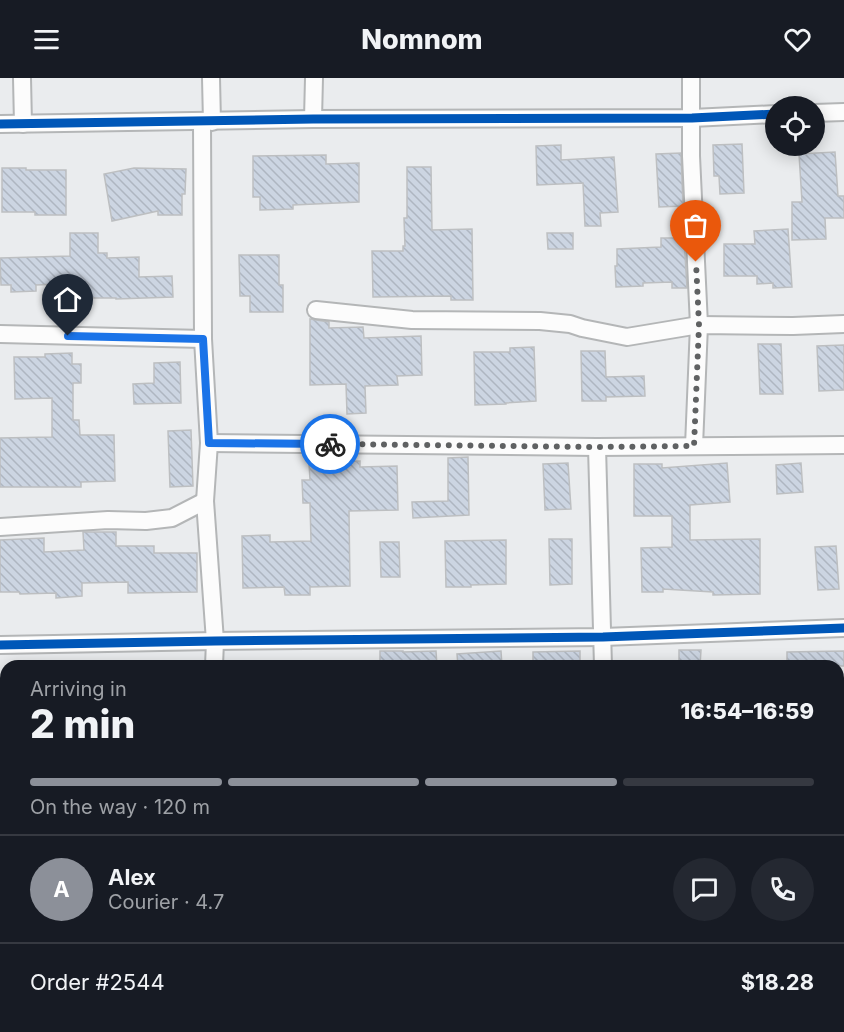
<!DOCTYPE html>
<meta charset="utf-8">
<style>
:root{--surface:#171b24;--page:#242831;--text:#f1f3f6;--muted:#9ea1a6;--line:#363941;--accent:#8c9099}
body{margin:0;font-family:Inter,sans-serif;background:var(--page);color:var(--text);height:100vh;display:flex;flex-direction:column;font-size:22px;white-space:nowrap}
*{box-sizing:border-box;margin:0}
p{font-size:20px;color:var(--muted)}
.icon{flex:none;width:33px;height:33px;fill:none;stroke:currentColor;stroke-width:2;stroke-linecap:round;stroke-linejoin:round}
.map{position:relative;flex:1;overflow:hidden}
.side{position:absolute;left:0px;top:582px;width:844px;height:372px;display:flex;flex-direction:column;background:var(--surface);border-radius:18px 18px 0 0;box-shadow:0 3px 15px #0003}
.side>*{flex:none}
.controls{position:absolute;left:765px;top:18px;display:grid;gap:12px}
.controls a{display:grid;place-items:center;width:60px;height:60px;border-radius:50%;background:var(--surface);box-shadow:0 3px 15px #0003;font-size:30px}
.pin{position:absolute;display:grid;place-items:center;width:51px;height:51px;color:#fff;margin:-62px -26px;border-radius:50% 50% 50% 0;rotate:-45deg;box-shadow:0 0 6px #0007}
.pin .icon{rotate:45deg}
.courier{position:absolute;display:grid;place-items:center;width:60px;height:60px;margin:-30px;border:4px solid #1a73e8;border-radius:50%;background:#fff;color:#222;box-shadow:0 2px 8px #0007}
.overview em{font-style:normal;font-weight:800}
.overview div{display:flex;flex-direction:column-reverse}
.overview{display:flex;align-items:center;justify-content:space-between;height:102px;padding:0 30px}
h1{font-size:39px;font-weight:800;line-height:45px}
.bar{display:grid;grid-template-columns:repeat(4,1fr);gap:9px 6px;align-content:center;height:72px;padding:0 30px}
.bar i{height:8px;border-radius:4px;background:var(--line)}
.bar .active{background:var(--accent)}
.bar p{grid-column:span 4}
.line{display:flex;align-items:center;gap:15px;padding:0 30px;border-top:2px solid var(--line)}
.line div{flex:1}
.round{display:grid;place-items:center;flex:none;width:63px;height:63px;border-radius:32px;background:var(--page)}
header{display:flex;justify-content:space-between;align-items:center;height:78px;padding:0 30px;background:var(--surface);font-size:27px;font-weight:800}
.map>svg:first-child{display:block}
.building{fill:url(#building-back-hatch);stroke:#bdbfc1;stroke-width:1.5}
.lines{fill:none;stroke-linecap:round;stroke-linejoin:round}
.street-casing{stroke:#b4b6b7;stroke-width:20}
.street{stroke:#fcfcfc;stroke-width:16}
.cycleway-casing{stroke:#fff;stroke-width:13}
.cycleway{stroke:#0057b8;stroke-width:9}
.done{stroke:#5f6162;stroke-width:6;stroke-dasharray:0 10.8}
.route{stroke:#1a73e8;stroke-width:8}
</style>
<header><svg class="icon" aria-label="menu" viewBox="0 0 24 24"><path d="M4 6h16M4 12h16M4 18h16"/></svg>Nomnom<svg class="icon" aria-label="heart" viewBox="0 0 24 24"><path d="M12 20l-8-8c-3-5 5-10 8-4 3-6 11-1 8 4z"/></svg></header>
<div class="map">
<svg width="844" height="954" viewBox="0 0 844 954">
<defs>
<pattern id="building-back-hatch" width="6" height="6" patternUnits="userSpaceOnUse" patternTransform="scale(1.5)"><rect width="6" height="6" fill="#ccd5e2"/><path d="M-1 5l2 2M0 0l6 6M5-1l2 2" fill="none" stroke="#aeb6c1"/></pattern>
</defs>
<rect width="100%" height="100%" fill="#eaecee"/>
<g class="building">
<path d="M742 66 744 115 720 116 719 98H714L713 67Z"/>
<path d="M561 67V82L614 79 618 134 600 135 601 148H585L583 105 537 107 536 68Z"/>
<path d="M835 74 838 118H844V140H825L826 161 792 162V124H802L799 76Z"/>
<path d="M681 75 683 128 659 129 656 76Z"/>
<path d="M326 77V86L359 85V124L293 127V131L260 132V119H253V78Z"/>
<path d="M407 89H431L432 152 472 151 473 222H451V218L373 219 372 173H403V168H405L404 140H407Z"/>
<path d="M2 90H26V92H66V137H35V134H2Z"/>
<path d="M134 90 186 91 185 116H182V137H158V133L112 143 104 96Z"/>
<path d="M788 151 792 209 773 210V205L757 206V198H724V166H755L754 153Z"/>
<path d="M70 155H98V175H107V180L139 179V199L172 198 173 219 116 221V220H81V205L36 207V213L11 214V207H1L0 180 70 178Z"/>
<path d="M547 155H573V171H548Z"/>
<path d="M661 160H684L687 210H672V204L643 205V208L616 209 615 188H617V171L661 169Z"/>
<path d="M239 177H279V207H283V234H250V218H240Z"/>
<path d="M310 241 329 244V250L363 249 364 260 421 258 422 297 397 298 398 307 365 308 366 335 347 336 346 306 310 307Z"/>
<path d="M758 266H781L783 316H760Z"/>
<path d="M844 267V312L819 313 817 268Z"/>
<path d="M534 269 536 323 506 325V326L475 327 474 274H510V270Z"/>
<path d="M581 273H605L606 299 644 298 645 318 606 319V323H582Z"/>
<path d="M72 275V286H81V305H73V342H79L80 357H114L115 403 81 404V409H0V360L52 359V320L15 321 14 279H45V276Z"/>
<path d="M180 284 181 325 134 326 133 306 154 305V285Z"/>
<path d="M191 352 193 408 170 409 168 353Z"/>
<path d="M468 379 469 437 413 440 412 424 448 423V380Z"/>
<path d="M360 383V389L397 388 398 432 349 433 350 508 310 509V517H285L284 509 243 510 242 458 270 457V464L311 463 310 425H303L302 402H310L309 385Z"/>
<path d="M568 385 571 431 545 432 543 386Z"/>
<path d="M727 385 730 424 690 427V462L760 461V516L713 517V514L663 511V514H642L641 470 672 469V438H634V386H662V390Z"/>
<path d="M801 385 803 414 777 416 776 387Z"/>
<path d="M83 454H116V468H154V475H197V514L128 515V504L82 505V518L56 520V515L20 516 19 514H0V462L44 460V474L84 472Z"/>
<path d="M549 461H572V506L550 507Z"/>
<path d="M506 462V506L471 507V509H446L445 463Z"/>
<path d="M380 464H399L400 499H381Z"/>
<path d="M836 468 839 511 818 512 815 469Z"/>
<path d="M679 572H701L700 588H679Z"/>
<path d="M380 573H403V574L436 573 437 588H380Z"/>
<path d="M501 573 502 588H458L457 576Z"/>
<path d="M580 573V588H533V574Z"/>
<path d="M844 573V588H787V574Z"/>
</g>
<g class="lines">
<g class="street-casing">
<g id="street">
<path d="M22 0 23 46"/>
<path d="M211 0 212 44"/>
<path d="M691 0V78L699 247 694 368"/>
<path d="M814 35 844 34"/>
<path d="M313 41 314 0"/>
<path d="M202 44 203 261 209 365 205 423 215 563 214 588"/>
<path d="M0 46 313 41 692 40 776 36"/>
<path d="M316 232 412 242 540 243 570 246 582 250 627 259 699 247 793 248 844 246"/>
<path d="M0 256 203 261"/>
<path d="M209 365 597 369 844 367"/>
<path d="M597 369 603 588"/>
<path d="M0 449 108 442 146 443 172 440 205 423"/>
<path d="M0 567 215 563 603 559 844 550"/>
<path d="M838 775H844"/>
<path d="M0 787H6"/>
<path d="M219 948V954"/>
<path d="M814 954V948"/>
</g>
</g>
<use href="#street" class="street"/>
<g class="cycleway-casing">
<g id="cycleway">
<path d="M0 46 313 41 692 40 776 36"/>
<path d="M0 567 215 563 603 559 844 550"/>
</g>
</g>
<use href="#cycleway" class="cycleway"/>
</g>
<g class="lines">
<path class="done" d="M330 366 597 369 694 368 699 247 696 184"/>
<path class="route" d="M68 258 203 261 209 365 330 366"/>
</g>
</svg>
<div class="controls">
<a><svg class="icon" aria-label="locate" viewBox="0 0 24 24"><circle cx="12" cy="12" r="6"/><path d="M12 2v4M12 18v4M2 12h4M18 12h4"/></svg></a>
</div>
<div class="pin" style="left:696px;top:184px;background:#ea580c"><svg class="icon" aria-label="bag" viewBox="0 0 24 24"><path d="M5 8h14l-1 12H6zM9 8a3 3 0 0 1 6 0"/></svg></div>
<div class="pin" style="left:68px;top:258px;background:#1f2937"><svg class="icon" aria-label="home" viewBox="0 0 24 24"><path d="M3 11l9-7 9 7M6 9v11h12V9"/></svg></div>
<div class="courier" style="left:330px;top:366px"><svg class="icon" aria-label="bike" viewBox="0 0 24 24"><circle cx="6" cy="16" r="4"/><circle cx="18" cy="16" r="4"/><path d="M6 16l4-8h5l3 8M10 8l3 8H6M13 5h3"/></svg></div>
<section class="side">
<div class="overview"><div><h1>2 min</h1><p>Arriving in</p></div><em>16:54–16:59</em></div>
<div class="bar"><i class="active"></i><i class="active"></i><i class="active"></i><i></i><p>On the way · 120 m</p></div>
<div class="line" style="height:108px"><b class="round" style="background:var(--accent);color:#fff">A</b><div><b>Alex</b><p>Courier · 4.7</p></div><a class="round"><svg class="icon" aria-label="chat" viewBox="0 0 24 24"><path d="M4 5h16v11H9l-5 4z"/></svg></a><a class="round"><svg class="icon" aria-label="phone" viewBox="0 0 24 24"><path d="M5 4h4l2 5-3 2q2 4 5 5l2-3 5 2v4C11 20 4 13 5 4z"/></svg></a></div>
<div class="line" style="height:78px"><div>Order #2544</div><b>$18.28</b></div>
</section>
</div>
